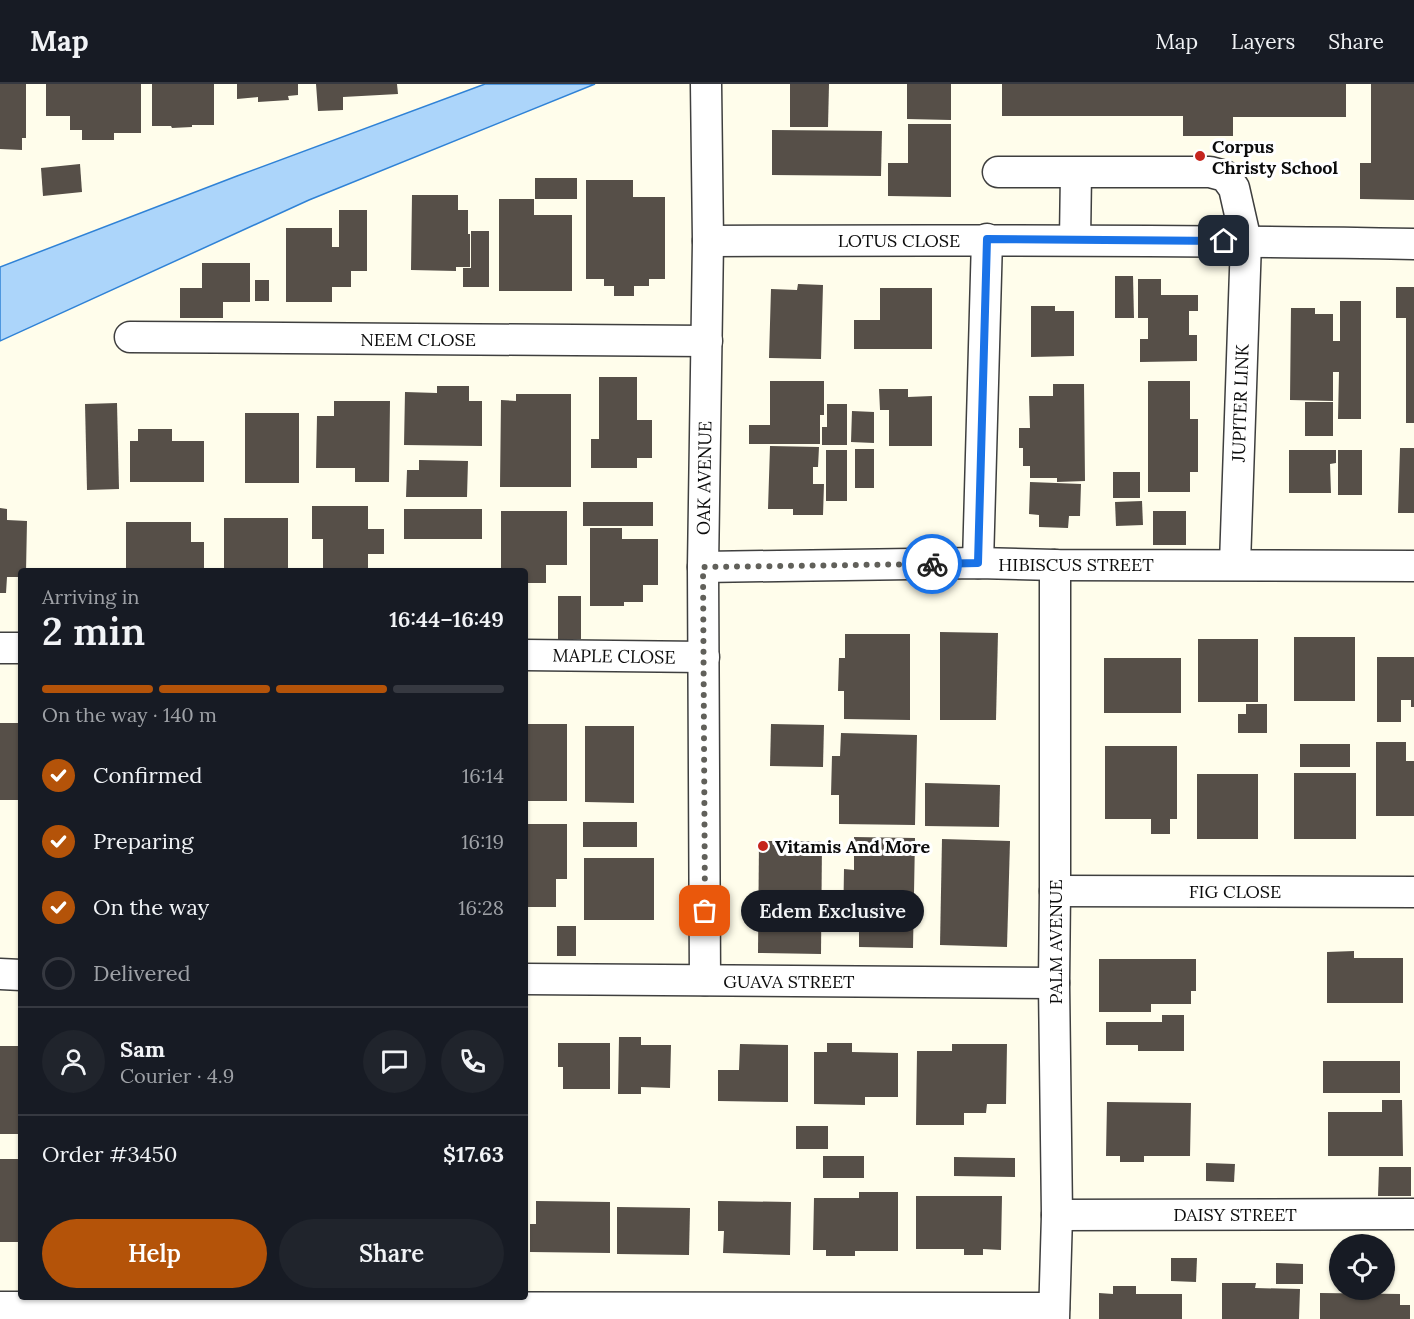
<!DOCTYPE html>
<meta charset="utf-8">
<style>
:root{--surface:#171b24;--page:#20242c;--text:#f1f3f6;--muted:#9ea1a6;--line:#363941;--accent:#b45309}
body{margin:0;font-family:Lora,serif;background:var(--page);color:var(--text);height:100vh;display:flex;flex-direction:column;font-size:22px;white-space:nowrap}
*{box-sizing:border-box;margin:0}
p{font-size:20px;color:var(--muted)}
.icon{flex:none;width:33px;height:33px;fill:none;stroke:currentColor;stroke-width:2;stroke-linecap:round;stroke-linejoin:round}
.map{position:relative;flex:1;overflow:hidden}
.drawer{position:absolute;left:18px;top:484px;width:510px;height:732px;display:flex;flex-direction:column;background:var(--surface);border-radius:6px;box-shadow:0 2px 4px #0004}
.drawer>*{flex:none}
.controls{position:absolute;left:1329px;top:1150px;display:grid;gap:12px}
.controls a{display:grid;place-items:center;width:66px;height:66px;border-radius:50%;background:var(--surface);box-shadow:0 2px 4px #0004;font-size:30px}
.pin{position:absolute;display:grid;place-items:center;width:51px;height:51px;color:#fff;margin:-26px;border-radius:12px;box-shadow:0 3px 9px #0006}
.courier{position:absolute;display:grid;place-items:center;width:60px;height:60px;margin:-30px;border:4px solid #1a73e8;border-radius:50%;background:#fff;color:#222;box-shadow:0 2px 8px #0007}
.bubble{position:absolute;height:42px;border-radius:21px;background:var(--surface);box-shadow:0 2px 4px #0004;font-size:20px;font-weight:600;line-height:42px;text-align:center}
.headline em{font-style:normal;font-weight:600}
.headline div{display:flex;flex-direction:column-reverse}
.headline{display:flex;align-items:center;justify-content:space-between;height:102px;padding:0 24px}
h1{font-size:39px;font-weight:600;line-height:45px}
.bar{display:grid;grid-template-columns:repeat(4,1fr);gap:9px 6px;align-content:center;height:72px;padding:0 24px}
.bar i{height:8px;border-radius:4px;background:var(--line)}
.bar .selected{background:var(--accent)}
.bar p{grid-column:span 4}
.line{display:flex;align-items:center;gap:15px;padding:0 24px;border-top:2px solid var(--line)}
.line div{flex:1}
.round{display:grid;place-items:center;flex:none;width:63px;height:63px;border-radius:32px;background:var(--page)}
ol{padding:0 24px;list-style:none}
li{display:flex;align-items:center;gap:18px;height:66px}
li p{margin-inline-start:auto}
li .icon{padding:6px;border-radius:50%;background:var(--accent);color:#fff;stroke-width:4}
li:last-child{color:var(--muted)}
li i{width:33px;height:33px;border:3px solid var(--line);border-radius:50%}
.button{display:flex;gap:12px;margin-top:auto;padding:12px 24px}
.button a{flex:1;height:69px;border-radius:36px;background:var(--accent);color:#fff;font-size:24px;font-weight:600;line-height:69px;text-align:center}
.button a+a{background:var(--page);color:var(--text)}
header{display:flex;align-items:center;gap:36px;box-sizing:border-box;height:84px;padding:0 30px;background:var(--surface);border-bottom:2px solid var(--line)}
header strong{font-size:28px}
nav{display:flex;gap:33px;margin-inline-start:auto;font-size:21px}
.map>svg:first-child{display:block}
.water{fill:#acd5fa;stroke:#2f82d6;stroke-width:1.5}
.building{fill:#564f48}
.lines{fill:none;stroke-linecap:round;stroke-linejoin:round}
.minor-casing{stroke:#3f3f3f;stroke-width:33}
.minor{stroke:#fff;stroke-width:30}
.done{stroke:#61605a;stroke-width:6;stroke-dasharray:0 10.8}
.route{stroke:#1a73e8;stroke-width:8}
.poi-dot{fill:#c5251c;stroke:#fff;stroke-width:2}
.labels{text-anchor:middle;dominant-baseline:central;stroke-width:6;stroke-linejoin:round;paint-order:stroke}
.poi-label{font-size:18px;font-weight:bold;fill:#0c0c0c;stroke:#fff;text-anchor:start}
.street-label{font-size:18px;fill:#0c0c0c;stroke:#fff}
</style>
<header>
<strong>Map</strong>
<nav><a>Map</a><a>Layers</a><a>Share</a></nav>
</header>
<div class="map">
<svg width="1414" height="1235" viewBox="0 0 1414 1235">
<rect width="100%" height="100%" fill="#fffdeb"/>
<path class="water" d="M485 0H595L309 116 0 257V183L237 92Z"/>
<g class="building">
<path d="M0 0H26V54H22V66L0 65Z"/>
<path d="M46 0H141V49H114V56H82V46H70V32H46Z"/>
<path d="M152 0H214V41H192V43L172 44 171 42H152Z"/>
<path d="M237 0H298V11L288 12 289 16 258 18V13L237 15Z"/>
<path d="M316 0H397L398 10 343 13V26L318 27Z"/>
<path d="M790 0H829L828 43H790Z"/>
<path d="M907 0H951V36L907 35Z"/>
<path d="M1002 0H1346V33H1233V52H1183V32H1002Z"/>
<path d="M1371 0H1414V116L1360 115V79H1371Z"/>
<path d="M908 40H951V113L888 112V79H908Z"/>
<path d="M772 46 882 47 881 92 772 91Z"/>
<path d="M80 80 82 108 43 112 41 84Z"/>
<rect x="535" y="94" width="42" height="21"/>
<path d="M586 96H633V113H665V195H649V202H634V212H614V202H604V195H586Z"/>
<path d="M412 111H458V126H468V150H470V183H456V187L411 186Z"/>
<path d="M499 115H534V131H572V207H499Z"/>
<path d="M339 126H367V187H351V203H332V218H286V144H332V163H339Z"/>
<path d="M471 147H489V203H463V184H471Z"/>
<path d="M202 179H250V218H223V234H180V204H202Z"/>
<path d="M1115 192H1133L1134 234H1115Z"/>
<path d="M1138 195H1161V211H1198V227H1189V251H1197V277L1140 278V255H1148V234H1138Z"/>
<rect x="255" y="196" width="14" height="21"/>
<path d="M798 200 823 201 821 275 769 274 771 205 797 206Z"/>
<path d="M1396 203H1414V339H1406V234H1396Z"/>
<path d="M880 204H932V265H854V236H880Z"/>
<path d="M1340 217H1361V335H1338L1339 288H1333V317L1290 316 1291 224H1315V230H1333V257H1340Z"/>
<path d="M1031 222H1055V227H1074V272L1031 273Z"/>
<path d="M599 293H637V336H652V374H637V384H591V355H599Z"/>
<path d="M770 297H824V331H820V360H749V341H770Z"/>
<path d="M1148 297H1190V335H1198V388H1190V408H1148Z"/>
<path d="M1053 300H1084L1085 397 1057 398V394H1030V382H1023V364H1019V344H1030L1029 312H1053Z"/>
<path d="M437 302H469V317H482V362L404 361 405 308 437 309Z"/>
<path d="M879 305H908V313L932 312V362H889V326H880Z"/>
<path d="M516 310H571V403H500L501 316 516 317Z"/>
<path d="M334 317H390L389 398H355V384H316L317 332H334Z"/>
<rect x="1305" y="318" width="28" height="34"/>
<path d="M117 319 119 405 87 406 85 320Z"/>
<path d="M827 320H847V361H822V343H827Z"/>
<path d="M852 327 874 328V359L851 358Z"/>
<rect x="245" y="329" width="54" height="70"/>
<path d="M138 345H172V357H204V398H130V357H138Z"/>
<path d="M770 362 819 363 818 383H813V400H824L823 431H793V425H768Z"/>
<path d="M1400 364H1414V429H1398Z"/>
<rect x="855" y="365" width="19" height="39"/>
<rect x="826" y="366" width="21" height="51"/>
<path d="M1289 366H1336V379L1330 380 1331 409H1289Z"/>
<rect x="1338" y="366" width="24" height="45"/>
<path d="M419 376 468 377 467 413H406L407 386H419Z"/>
<rect x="1113" y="388" width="27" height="26"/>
<path d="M1030 398 1081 400 1080 432H1069L1068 444 1039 443V431L1029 430Z"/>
<path d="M1142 417 1143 441 1116 442 1115 418Z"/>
<rect x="583" y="418" width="70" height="24"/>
<path d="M312 422H368V445H384V470H368V488H323V455H312Z"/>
<path d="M0 424 7 425V436L27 437 26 488H21V493H7L6 509H0Z"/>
<rect x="404" y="425" width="78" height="30"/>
<path d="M501 427H567V481H546V499H525V488H501Z"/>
<rect x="1153" y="427" width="33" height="34"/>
<rect x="224" y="434" width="64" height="54"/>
<path d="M126 438H191V458H204V488H126Z"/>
<path d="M590 444H622V455H658V501H643V518H624V522H590Z"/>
<rect x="558" y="512" width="23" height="43"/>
<path d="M940 548 998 549 996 636H940Z"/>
<path d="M845 550H910V636L844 635V607H838L839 574H845Z"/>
<rect x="1294" y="553" width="61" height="64"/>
<rect x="1198" y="555" width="60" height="63"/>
<path d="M1377 573H1414V623H1411V616H1401V638H1377Z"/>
<rect x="1104" y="574" width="77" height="55"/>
<path d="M1246 620H1267V649H1238V630H1246Z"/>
<rect x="0" y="639" width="21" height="77"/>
<rect x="525" y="640" width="42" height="77"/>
<path d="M771 640 824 641 823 683 770 682Z"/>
<path d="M585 642H634V719L585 718Z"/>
<path d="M841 649 917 651 915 741 839 740V711H831L832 672H840Z"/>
<path d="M1376 658H1406V677H1414V732H1376Z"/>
<rect x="1300" y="660" width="50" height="23"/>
<path d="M1105 662H1177V735H1170V750H1151V735H1105Z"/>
<rect x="1294" y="689" width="62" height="66"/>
<rect x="1197" y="690" width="61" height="65"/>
<path d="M925 699 1000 701 999 743 925 742Z"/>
<rect x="583" y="738" width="54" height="25"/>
<path d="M525 740H567V795H556V823H525Z"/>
<path d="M854 753 915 754 913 864 859 863V847H843L844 785 854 786Z"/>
<path d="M942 755 1010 757 1007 863 940 861Z"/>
<path d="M759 757H822L821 870 758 869Z"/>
<rect x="584" y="774" width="70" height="62"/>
<rect x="557" y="842" width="19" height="30"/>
<path d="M1354 867V874H1403V919H1327V868Z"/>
<path d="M1099 875H1196V907H1191V920H1151V928H1099Z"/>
<path d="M1162 931H1184V967H1138V961H1106V938H1162Z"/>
<path d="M619 953H641V961H671L670 1004 641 1003V1010H618Z"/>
<path d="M558 959H610V1005H563V983H558Z"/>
<path d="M827 959H852V968L898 969V1013H865V1021L814 1020V968H827Z"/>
<path d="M740 960 788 961V1018L718 1017V986H739Z"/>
<path d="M952 960H1007L1006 1020H987L986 1029H964V1041H916L917 967H952Z"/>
<rect x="0" y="962" width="21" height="88"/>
<rect x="1323" y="977" width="77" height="32"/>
<path d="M1382 1016H1402L1403 1072H1328V1028H1382Z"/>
<path d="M1107 1018 1191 1019 1190 1072H1144V1078H1120V1072H1106Z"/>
<rect x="796" y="1042" width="32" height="23"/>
<rect x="823" y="1072" width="41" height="22"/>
<path d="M954 1073 1015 1074V1093L954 1092Z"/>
<rect x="0" y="1075" width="21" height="83"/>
<path d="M1206 1079 1235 1080 1234 1098 1206 1097Z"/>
<path d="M1379 1083H1411V1112H1378Z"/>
<path d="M859 1108H898V1167H855V1172H826V1166H813L814 1114H859Z"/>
<path d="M916 1112H1002L1001 1166 983 1165V1171H964V1165H916Z"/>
<path d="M536 1117 610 1118V1169L530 1168V1140H536Z"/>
<path d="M718 1117 791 1118 790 1171 723 1169 724 1147H718Z"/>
<path d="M617 1123 690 1124 689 1171 617 1170Z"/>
<path d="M1171 1174H1197L1196 1198 1171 1197Z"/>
<path d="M1276 1179 1303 1180V1200H1276Z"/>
<path d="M1222 1199H1256L1255 1204 1300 1205 1299 1235H1222Z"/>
<path d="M1113 1202H1136V1210H1182V1235H1099V1209L1113 1210Z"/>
<path d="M1320 1209 1400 1210V1221H1410V1235H1320Z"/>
</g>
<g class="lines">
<g class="minor-casing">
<g id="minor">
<path d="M998 88H1210L1225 92 1234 104 1246 157 1235 480"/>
<path d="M1075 156 1076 89"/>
<path d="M708 157C943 156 1179 156 1414 160"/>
<path d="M130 253 707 257"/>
<path d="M978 479 987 155"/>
<path d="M703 483 978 479 1055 481 1414 482"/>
<path d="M0 564H21"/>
<path d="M525 571 704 573"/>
<path d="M1055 807 1414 808"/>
<path d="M0 890 21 891"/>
<path d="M525 895 1054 899"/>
<path d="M705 896 703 483 708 157 706 0"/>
<path d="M1057 1131 1414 1130"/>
<path d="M0 1223 1054 1224"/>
<path d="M1054 1235 1057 1131 1054 899 1055 807V481"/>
</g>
</g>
<use href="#minor" class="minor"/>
</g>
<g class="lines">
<path class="done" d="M705 827 703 483 932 480"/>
<path class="route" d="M932 480 978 479 987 155 1224 157"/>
</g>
<g class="poi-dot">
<circle cx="1200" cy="72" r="6"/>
<circle cx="763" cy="762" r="6"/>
</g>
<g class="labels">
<g class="poi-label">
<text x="1212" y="62">Corpus<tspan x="1212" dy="21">Christy School</tspan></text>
<text x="775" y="762">Vitamis And More</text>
</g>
<g class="street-label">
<text x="899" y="156">LOTUS CLOSE</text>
<text x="418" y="255">NEEM CLOSE</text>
<text transform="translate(1240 319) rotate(-88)">JUPITER LINK</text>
<text transform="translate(704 394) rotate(-89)">OAK AVENUE</text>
<text x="1076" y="480">HIBISCUS STREET</text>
<text transform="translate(614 572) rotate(1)">MAPLE CLOSE</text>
<text x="1235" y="807">FIG CLOSE</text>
<text transform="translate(1055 858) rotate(-90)">PALM AVENUE</text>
<text x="789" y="897">GUAVA STREET</text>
<text x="1235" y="1130">DAISY STREET</text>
</g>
</g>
</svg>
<div class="controls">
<a><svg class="icon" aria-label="locate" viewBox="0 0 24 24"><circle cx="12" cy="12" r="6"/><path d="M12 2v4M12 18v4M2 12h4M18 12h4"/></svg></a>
</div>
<div class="pin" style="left:705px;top:827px;background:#ea580c"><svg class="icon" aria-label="bag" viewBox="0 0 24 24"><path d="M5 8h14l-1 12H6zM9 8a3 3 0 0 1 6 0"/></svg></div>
<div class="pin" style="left:1224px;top:157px;background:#1f2937"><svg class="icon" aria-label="home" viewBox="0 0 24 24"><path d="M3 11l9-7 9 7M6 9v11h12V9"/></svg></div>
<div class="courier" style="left:932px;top:480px"><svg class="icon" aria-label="bike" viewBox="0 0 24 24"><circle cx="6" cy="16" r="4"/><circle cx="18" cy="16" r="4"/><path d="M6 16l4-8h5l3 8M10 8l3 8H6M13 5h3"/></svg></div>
<div class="bubble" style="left:741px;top:806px;width:183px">Edem Exclusive</div>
<section class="drawer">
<div class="headline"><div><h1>2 min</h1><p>Arriving in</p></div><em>16:44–16:49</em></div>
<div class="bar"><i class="selected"></i><i class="selected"></i><i class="selected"></i><i></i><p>On the way · 140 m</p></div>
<ol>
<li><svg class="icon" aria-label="check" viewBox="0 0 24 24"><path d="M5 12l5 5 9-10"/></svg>Confirmed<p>16:14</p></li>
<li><svg class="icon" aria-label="check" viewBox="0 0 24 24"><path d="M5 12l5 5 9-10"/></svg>Preparing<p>16:19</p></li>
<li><svg class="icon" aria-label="check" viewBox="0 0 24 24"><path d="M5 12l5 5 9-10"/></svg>On the way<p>16:28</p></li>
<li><i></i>Delivered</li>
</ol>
<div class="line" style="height:108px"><a class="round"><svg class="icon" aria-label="person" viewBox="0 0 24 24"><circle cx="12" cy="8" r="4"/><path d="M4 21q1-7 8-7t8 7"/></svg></a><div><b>Sam</b><p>Courier · 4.9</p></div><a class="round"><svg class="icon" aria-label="chat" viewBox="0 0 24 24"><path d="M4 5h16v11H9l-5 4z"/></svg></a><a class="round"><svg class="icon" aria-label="phone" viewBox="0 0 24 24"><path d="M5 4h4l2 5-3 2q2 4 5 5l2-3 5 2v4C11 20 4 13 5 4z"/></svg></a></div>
<div class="line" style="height:78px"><div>Order #3450</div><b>$17.63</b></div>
<div class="button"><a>Help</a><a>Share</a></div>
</section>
</div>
